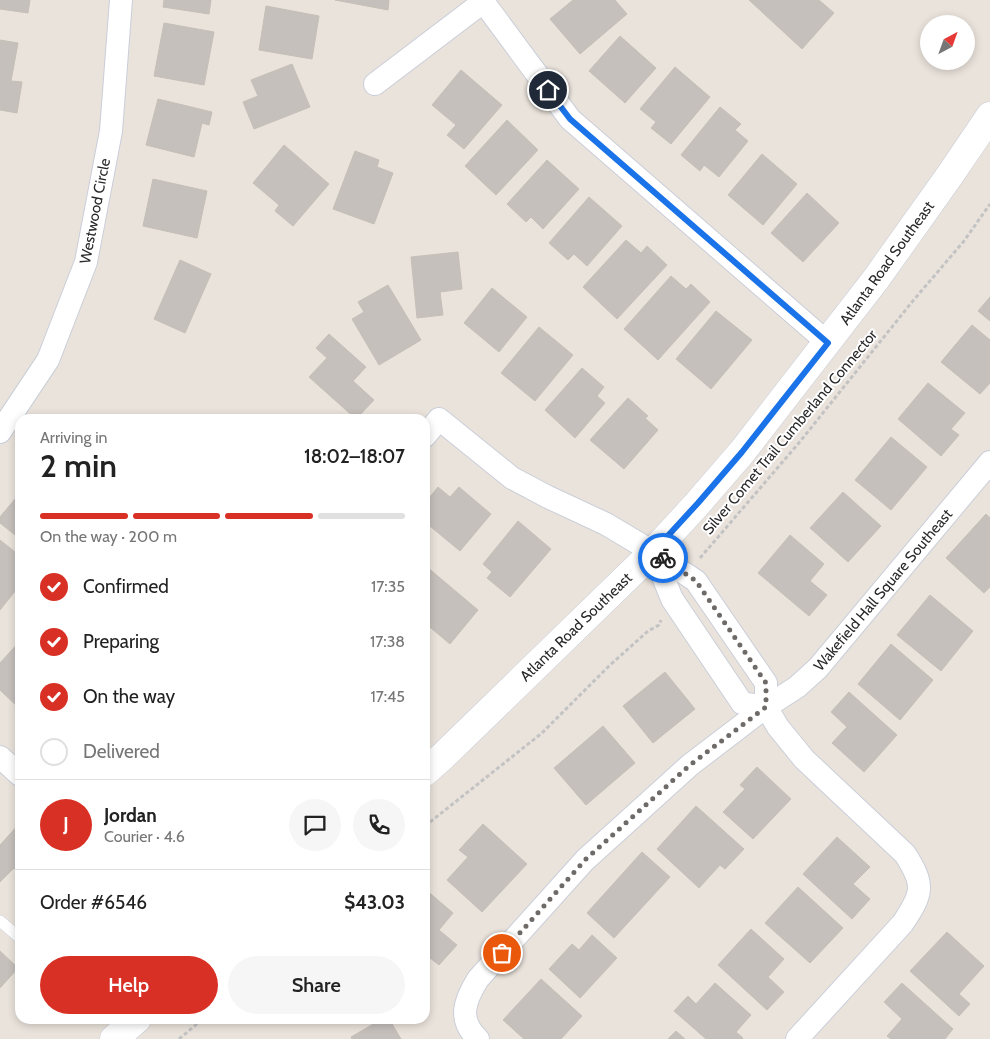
<!DOCTYPE html>
<meta charset="utf-8">
<style>
:root{--surface:#fff;--page:#f6f6f6;--text:#222;--muted:#767676;--line:#e0e0e0;--accent:#d93025}
body{margin:0;font-family:Cabin,sans-serif;background:var(--page);color:var(--text);height:100vh;display:flex;flex-direction:column;font-size:19px;white-space:nowrap}
*{box-sizing:border-box;margin:0}
p{font-size:16px;color:var(--muted)}
.icon{flex:none;width:28px;height:28px;fill:none;stroke:currentColor;stroke-width:2;stroke-linecap:round;stroke-linejoin:round}
.map{position:relative;flex:1;overflow:hidden}
.side{position:absolute;left:15px;top:414px;width:415px;height:610px;display:flex;flex-direction:column;background:var(--surface);border-radius:15px;box-shadow:0 2px 8px #0003}
.side>*{flex:none}
.needle{width:32px;rotate:41deg}
.tools{position:absolute;left:920px;top:15px;display:grid;gap:10px}
.tools a{display:grid;place-items:center;width:55px;height:55px;border-radius:50%;background:var(--surface);box-shadow:0 2px 8px #0003;font-size:25px}
.pin{position:absolute;display:grid;place-items:center;width:42px;height:42px;color:#fff;margin:-21px;border:2px solid #fff;border-radius:50%;box-shadow:0 1px 5px #0007}
.courier{position:absolute;display:grid;place-items:center;width:50px;height:50px;margin:-25px;border:4px solid #1a73e8;border-radius:50%;background:#fff;color:#222;box-shadow:0 1px 6px #0007}
.head em{font-style:normal;font-weight:600}
.head div{display:flex;flex-direction:column-reverse}
.head{display:flex;align-items:center;justify-content:space-between;height:85px;padding:0 25px}
h1{font-size:32px;font-weight:600;line-height:38px}
.bar{display:grid;grid-template-columns:repeat(4,1fr);gap:8px 5px;align-content:center;height:60px;padding:0 25px}
.bar i{height:6px;border-radius:4px;background:var(--line)}
.bar .selected{background:var(--accent)}
.bar p{grid-column:span 4}
.line{display:flex;align-items:center;gap:12px;padding:0 25px;border-top:1px solid var(--line)}
.line div{flex:1}
.round{display:grid;place-items:center;flex:none;width:52px;height:52px;border-radius:26px;background:var(--page)}
ol{padding:0 25px;list-style:none}
li{display:flex;align-items:center;gap:15px;height:55px}
li p{margin-inline-start:auto}
li .icon{padding:5px;border-radius:50%;background:var(--accent);color:#fff;stroke-width:4}
li:last-child{color:var(--muted)}
li i{width:28px;height:28px;border:2px solid var(--line);border-radius:50%}
.button{display:flex;gap:10px;margin-top:auto;padding:10px 25px}
.button a{flex:1;height:58px;border-radius:30px;background:var(--accent);color:#fff;font-size:20px;font-weight:600;line-height:58px;text-align:center}
.button a+a{background:var(--page);color:var(--text)}
.map>svg:first-child{display:block}
.building{fill:#c5c0bc;stroke:#c5bfb6}
.lines{fill:none;stroke-linecap:round;stroke-linejoin:round}
.service-casing{stroke:#caced9;stroke-width:12}
.minor-casing{stroke:#caced9;stroke-width:24}
.secondary-casing{stroke:#caced9;stroke-width:29}
.path{stroke:#c3c3c3;stroke-width:3;stroke-dasharray:4 2.5;stroke-linecap:butt}
.service{stroke:#fff;stroke-width:11}
.minor{stroke:#fff;stroke-width:22}
.secondary{stroke:#fff;stroke-width:28}
.done{stroke:#6d6a68;stroke-width:5;stroke-dasharray:0 9}
.route{stroke:#1a73e8;stroke-width:6}
.labels{text-anchor:middle;dominant-baseline:central;stroke-width:4;stroke-linejoin:round;paint-order:stroke}
.street-label{font-size:15px;fill:#292929;stroke:#fff}
</style>
<div class="map">
<svg width="990" height="1039" viewBox="0 0 990 1039">
<rect width="100%" height="100%" fill="#eae3dc"/>
<g class="building">
<path d="M0 0H30L28 13 0 9Z"/>
<path d="M164 0H211L209 14 163 7Z"/>
<path d="M335 0H389L388 10Z"/>
<path d="M573 0H615L627 14 580 54 550 19Z"/>
<path d="M749 0H819L834 13 802 49Z"/>
<path d="M266 6 319 16 312 59 259 50Z"/>
<path d="M164 23 214 32 204 85 154 76Z"/>
<path d="M620 36 656 68 625 103 589 71Z"/>
<path d="M0 40 18 43 11 81 22 82 17 113 0 110Z"/>
<path d="M292 64 310 107 254 129 243 102 258 96 251 80Z"/>
<path d="M675 67 710 97 671 144 651 128 656 122 640 109Z"/>
<path d="M461 70 502 105 464 149 447 135 456 125 432 105Z"/>
<path d="M158 99 212 112 209 125 202 123 194 157 146 145Z"/>
<path d="M720 107 741 124 735 130 748 141 719 177 704 165 700 171 681 155Z"/>
<path d="M507 120 538 150 496 195 465 166Z"/>
<path d="M284 145 329 184 293 226 275 211 279 205 253 183Z"/>
<path d="M355 151 379 160 377 167 393 173 374 224 333 209Z"/>
<path d="M762 154 797 184 763 225 728 195Z"/>
<path d="M547 160 579 189 543 229 531 217 526 222 507 204Z"/>
<path d="M153 179 207 191 197 238 143 226Z"/>
<path d="M807 193 839 223 803 262 771 233Z"/>
<path d="M589 197 622 226 587 266 574 254 568 260 549 243Z"/>
<path d="M626 240 641 253 647 246 667 265 617 319 583 287Z"/>
<path d="M458 252 462 289 440 292 443 315 417 318 411 257Z"/>
<path d="M180 260 211 274 185 333 154 319Z"/>
<path d="M671 276 686 289 691 284 710 302 658 360 624 329Z"/>
<path d="M388 285 421 340 379 365 352 319 364 312 358 302Z"/>
<path d="M492 288 527 317 499 352 464 323Z"/>
<path d="M990 297V321L978 311Z"/>
<path d="M716 311 752 340 711 389 676 359Z"/>
<path d="M972 325 990 340V383L980 394 941 362Z"/>
<path d="M539 327 573 355 535 401 501 373Z"/>
<path d="M329 334 366 367 353 381 374 400 356 419 309 377 327 358 316 348Z"/>
<path d="M582 368 604 387 597 396 605 403 575 438 545 410Z"/>
<path d="M928 383 965 413 951 429 959 435 941 456 898 419Z"/>
<path d="M628 398 648 416 645 418 658 430 624 469 590 440Z"/>
<path d="M891 437 927 467 891 510 855 480Z"/>
<path d="M438 487 450 497 459 487 491 514 460 551 425 522V503Z"/>
<path d="M843 492 881 526 848 562 810 528Z"/>
<path d="M20 493V539L0 523V517Z"/>
<path d="M986 514 990 518V587L984 593 946 558Z"/>
<path d="M518 521 551 549 510 597 487 578 492 572 483 564Z"/>
<path d="M790 535 824 564 810 581 827 595 809 616 758 573Z"/>
<path d="M0 540 20 556V585L0 610Z"/>
<path d="M427 567 478 610 450 644 425 623V570Z"/>
<path d="M930 595 973 631 941 671 897 635Z"/>
<path d="M20 641V709L0 690V663Z"/>
<path d="M891 644 933 680 900 720 858 684Z"/>
<path d="M665 672 695 709 653 743 623 706Z"/>
<path d="M849 692 897 735 864 772 832 743 847 727 831 712Z"/>
<path d="M603 726 635 763 586 805 554 768Z"/>
<path d="M757 767 791 799 753 839 723 812 745 789 740 785Z"/>
<path d="M696 806 744 849 725 869 720 865 699 888 657 849Z"/>
<path d="M20 823V873L14 868 0 882V845Z"/>
<path d="M483 824 527 864 482 912 447 880 468 857 459 850Z"/>
<path d="M837 837 870 867 853 884 870 899 852 919 803 874Z"/>
<path d="M642 852 670 877 614 938 587 913Z"/>
<path d="M798 887 843 928 810 963 765 923Z"/>
<path d="M425 889 453 913 439 930 457 945 439 965 425 954Z"/>
<path d="M751 929 784 959 768 977 784 992 767 1010 718 965Z"/>
<path d="M947 932 984 966 959 994 970 1004 959 1016 910 971Z"/>
<path d="M592 935 617 958 580 998 549 969 572 944 579 950Z"/>
<path d="M0 951 18 968 0 988Z"/>
<path d="M541 979 582 1016 561 1039H524L503 1020Z"/>
<path d="M715 983 751 1015 736 1032 743 1038 742 1039H706L674 1011 688 996 696 1004Z"/>
<path d="M902 983 953 1029 945 1039H891L887 1036 902 1019 884 1002Z"/>
<path d="M382 1019H389L401 1039H352L351 1037Z"/>
<path d="M676 1031 685 1039H668Z"/>
</g>
<g class="lines">
<g class="service-casing">
<path id="service" d="M0 921 20 938"/>
</g>
<g class="minor-casing">
<g id="minor">
<path d="M482 0 570 119 828 343"/>
<path d="M375 84 483 2"/>
<path d="M0 432 48 360 86 262 111 131 121 0"/>
<path d="M425 436 439 419 512 478 548 497 606 524 653 552 696 581 766 683V707L778 727 804 759 905 854C925 885 923 893 903 923L797 1039"/>
<path d="M653 552 672 599 742 703 766 707"/>
<path d="M0 757 20 775"/>
<path d="M478 1039C457 1019 465 1000 478 979L585 860 690 765 766 707 797 687 818 668 990 462"/>
</g>
</g>
<g class="secondary-casing">
<g id="secondary">
<path d="M425 772 443 756 653 552 698 503 742 452 876 279 950 175 990 116"/>
<path d="M114 1039 137 1019"/>
</g>
</g>
<g class="path">
<path d="M700 558 798 444 912 302 964 241 990 204"/>
<path d="M425 826 542 733 609 666 648 631 659 625 661 620"/>
<path d="M179 1039 203 1019"/>
</g>
<use href="#service" class="service"/>
<use href="#minor" class="minor"/>
<use href="#secondary" class="secondary"/>
</g>
<g class="lines">
<path class="done" d="M502 953 585 860 690 765 766 707V683L696 581 663 558"/>
<path class="route" d="M548 90 570 119 828 343 742 452 698 503 653 552 663 558"/>
</g>
<g class="labels">
<g class="street-label">
<text transform="translate(95 211) rotate(-79)">Westwood Circle</text>
<text transform="translate(887 263) rotate(-54)">Atlanta Road Southeast</text>
<text transform="translate(790 432) rotate(-50)">Silver Comet Trail Cumberland Connector</text>
<text transform="translate(883 590) rotate(-50)">Wakefield Hall Square Southeast</text>
<text transform="translate(576 627) rotate(-44)">Atlanta Road Southeast</text>
</g>
</g>
</svg>
<div class="tools">
<a><svg class="needle" viewBox="-14 -14 28 28"><path d="M0-13l5 13h-10z" fill="#e53935"/><path d="M0 13l5-13h-10z" fill="#767676"/></svg></a>
</div>
<div class="pin" style="left:502px;top:953px;background:#ea580c"><svg class="icon" aria-label="bag" viewBox="0 0 24 24"><path d="M5 8h14l-1 12H6zM9 8a3 3 0 0 1 6 0"/></svg></div>
<div class="pin" style="left:548px;top:90px;background:#1f2937"><svg class="icon" aria-label="home" viewBox="0 0 24 24"><path d="M3 11l9-7 9 7M6 9v11h12V9"/></svg></div>
<div class="courier" style="left:663px;top:558px"><svg class="icon" aria-label="bike" viewBox="0 0 24 24"><circle cx="6" cy="16" r="4"/><circle cx="18" cy="16" r="4"/><path d="M6 16l4-8h5l3 8M10 8l3 8H6M13 5h3"/></svg></div>
<section class="side">
<div class="head"><div><h1>2 min</h1><p>Arriving in</p></div><em>18:02–18:07</em></div>
<div class="bar"><i class="selected"></i><i class="selected"></i><i class="selected"></i><i></i><p>On the way · 200 m</p></div>
<ol>
<li><svg class="icon" aria-label="check" viewBox="0 0 24 24"><path d="M5 12l5 5 9-10"/></svg>Confirmed<p>17:35</p></li>
<li><svg class="icon" aria-label="check" viewBox="0 0 24 24"><path d="M5 12l5 5 9-10"/></svg>Preparing<p>17:38</p></li>
<li><svg class="icon" aria-label="check" viewBox="0 0 24 24"><path d="M5 12l5 5 9-10"/></svg>On the way<p>17:45</p></li>
<li><i></i>Delivered</li>
</ol>
<div class="line" style="height:90px"><b class="round" style="background:var(--accent);color:#fff">J</b><div><b>Jordan</b><p>Courier · 4.6</p></div><a class="round"><svg class="icon" aria-label="chat" viewBox="0 0 24 24"><path d="M4 5h16v11H9l-5 4z"/></svg></a><a class="round"><svg class="icon" aria-label="phone" viewBox="0 0 24 24"><path d="M5 4h4l2 5-3 2q2 4 5 5l2-3 5 2v4C11 20 4 13 5 4z"/></svg></a></div>
<div class="line" style="height:65px"><div>Order #6546</div><b>$43.03</b></div>
<div class="button"><a>Help</a><a>Share</a></div>
</section>
</div>
